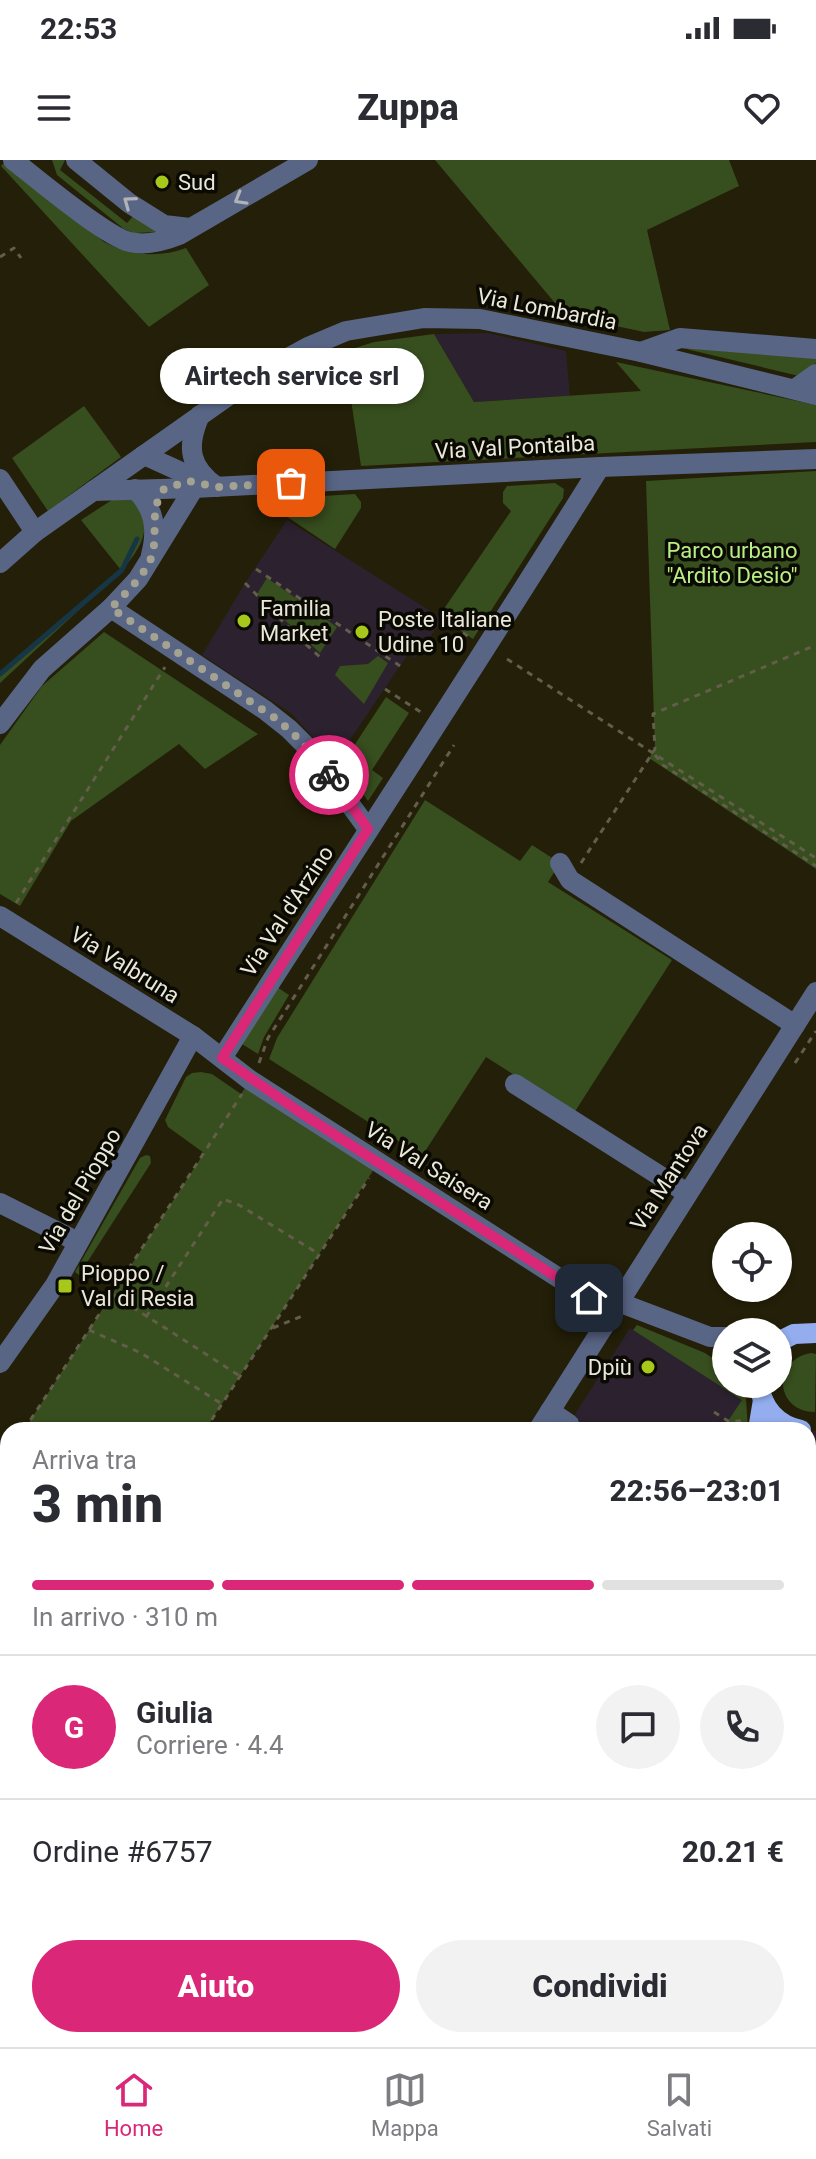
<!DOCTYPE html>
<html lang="it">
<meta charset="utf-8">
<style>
:root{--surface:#fff;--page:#f2f2f3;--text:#2b2b33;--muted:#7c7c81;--line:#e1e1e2;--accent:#db2777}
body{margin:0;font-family:Roboto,sans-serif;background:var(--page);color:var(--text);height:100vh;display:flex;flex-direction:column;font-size:30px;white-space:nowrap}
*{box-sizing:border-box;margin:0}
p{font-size:26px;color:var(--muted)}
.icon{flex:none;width:44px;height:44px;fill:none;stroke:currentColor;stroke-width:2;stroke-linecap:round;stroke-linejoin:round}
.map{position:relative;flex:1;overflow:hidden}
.panel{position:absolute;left:0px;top:1262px;width:816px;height:626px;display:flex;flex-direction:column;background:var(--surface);border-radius:24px 24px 0 0;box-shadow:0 2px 6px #0004}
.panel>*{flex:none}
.buttons{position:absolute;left:712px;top:1062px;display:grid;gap:16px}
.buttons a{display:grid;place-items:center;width:80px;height:80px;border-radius:50%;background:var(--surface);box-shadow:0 2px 6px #0004;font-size:40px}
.pin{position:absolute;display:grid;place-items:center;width:68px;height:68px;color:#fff;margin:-34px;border-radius:16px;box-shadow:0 4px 12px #0006}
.courier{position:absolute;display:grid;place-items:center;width:80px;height:80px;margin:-40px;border:6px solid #db2777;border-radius:50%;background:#fff;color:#222;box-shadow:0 2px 10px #0007}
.bubble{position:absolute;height:56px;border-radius:28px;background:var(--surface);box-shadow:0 2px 6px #0004;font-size:26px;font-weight:800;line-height:56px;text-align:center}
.headline em{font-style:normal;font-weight:800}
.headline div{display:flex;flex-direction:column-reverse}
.headline{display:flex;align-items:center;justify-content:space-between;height:136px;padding:0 32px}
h1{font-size:52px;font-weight:800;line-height:60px}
.bar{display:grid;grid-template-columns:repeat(4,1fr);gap:12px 8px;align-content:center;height:96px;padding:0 32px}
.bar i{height:10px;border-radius:6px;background:var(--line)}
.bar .active{background:var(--accent)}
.bar p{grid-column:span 4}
.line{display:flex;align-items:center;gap:20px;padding:0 32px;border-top:2px solid var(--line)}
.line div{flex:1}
.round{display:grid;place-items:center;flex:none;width:84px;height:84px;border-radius:42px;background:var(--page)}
.cta{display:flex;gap:16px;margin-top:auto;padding:16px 32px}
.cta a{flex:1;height:92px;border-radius:48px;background:var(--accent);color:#fff;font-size:32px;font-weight:800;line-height:92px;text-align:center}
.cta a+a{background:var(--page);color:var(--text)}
.status{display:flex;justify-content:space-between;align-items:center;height:56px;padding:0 40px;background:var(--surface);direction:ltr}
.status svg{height:22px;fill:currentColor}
header{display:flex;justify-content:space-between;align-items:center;height:104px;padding:0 32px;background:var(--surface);font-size:36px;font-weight:800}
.tab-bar{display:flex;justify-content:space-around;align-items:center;height:112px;border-top:2px solid var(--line);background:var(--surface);font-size:22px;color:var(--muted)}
.tab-bar a{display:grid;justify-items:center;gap:4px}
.tab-bar .active{color:var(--accent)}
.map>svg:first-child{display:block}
.commercial{fill:#2c212e}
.education{fill:#332021}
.green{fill:#374e1e}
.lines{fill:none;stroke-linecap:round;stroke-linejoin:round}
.stream{stroke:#163646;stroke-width:5}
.path{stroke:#625e4a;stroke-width:3;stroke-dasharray:6 6;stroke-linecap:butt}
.minor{stroke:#596585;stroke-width:20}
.major{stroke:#93adef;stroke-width:20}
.oneway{stroke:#b0b4b8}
.done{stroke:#a4a290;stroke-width:8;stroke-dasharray:0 14.4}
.route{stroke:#db2777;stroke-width:10}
.poi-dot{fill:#a8c71b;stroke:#0a0902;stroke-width:3}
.labels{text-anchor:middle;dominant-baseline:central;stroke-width:7;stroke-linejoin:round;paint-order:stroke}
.poi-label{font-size:22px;fill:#eae8da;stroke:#0a0902;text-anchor:start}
.street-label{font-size:22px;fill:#eae8da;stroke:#0a0902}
.park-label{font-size:22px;fill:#b8ee83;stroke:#0a0902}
</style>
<div class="status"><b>22:53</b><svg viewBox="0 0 49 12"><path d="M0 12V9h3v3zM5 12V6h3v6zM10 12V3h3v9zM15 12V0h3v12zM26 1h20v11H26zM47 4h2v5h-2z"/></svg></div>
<header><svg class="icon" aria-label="menu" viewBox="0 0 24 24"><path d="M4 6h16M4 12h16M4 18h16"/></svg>Zuppa<svg class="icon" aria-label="heart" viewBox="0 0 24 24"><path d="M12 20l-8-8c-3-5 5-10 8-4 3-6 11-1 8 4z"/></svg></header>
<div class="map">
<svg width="816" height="1887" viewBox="0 0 816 1887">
<rect width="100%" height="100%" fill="#231f08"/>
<g class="commercial">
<path d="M488 173 566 191 570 236 474 242 434 174Z"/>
<path d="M287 360 443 459 415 498 408 494 335 602 292 554 202 495 245 423Z"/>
<path d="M630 1168 743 1240 722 1270H565Z"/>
</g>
<g class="education">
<path d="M816 1270V1887H698L689 1880H808V1271Z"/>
<path d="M0 1378 8 1383V1569L0 1581Z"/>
</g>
<g class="green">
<path d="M52 0H65L60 10 127 63 135 54 157 72 134 73 124 69 57 15Z"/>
<path d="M435 0H729L739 26 647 70 670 170 644 172 565 155Z"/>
<path d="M6 1 104 82C130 96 159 98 186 88L209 125 149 167 1 6Z"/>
<path d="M434 174 474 242 641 231 616 202 816 245V282L361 306 348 220 327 197 374 182Z"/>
<path d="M682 188 816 198V203L799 216Z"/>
<path d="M84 246 121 297 48 351 12 298Z"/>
<path d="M816 311V709L649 598 655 589 646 321Z"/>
<path d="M555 323 564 329 563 338 473 479 439 456 511 351 503 343V332L507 326Z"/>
<path d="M355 334 361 342V348L335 389 280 352 290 338Z"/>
<path d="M115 338H132C156 363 142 387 122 410L0 523V515L121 410 81 360Z"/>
<path d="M267 418 337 467 320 493 257 434Z"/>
<path d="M104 472 258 574 205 609 179 584 71 661 20 746 0 734V585L42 526Z"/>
<path d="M378 496 388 503 364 544 335 515 340 506 368 504Z"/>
<path d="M386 537 409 553 372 610 383 618 368 641 342 604Z"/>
<path d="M425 640 520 701 532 685 560 703 548 722 672 800 574 953 486 897 422 996 269 899 277 878Z"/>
<path d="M277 827 289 835 264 877 258 894 242 884Z"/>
<path d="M201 912 212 914 241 934 250 920 378 1003 205 1270H24L204 993 168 967 165 960 186 917 192 913Z"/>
<path d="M146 995 150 996 151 1003 79 1115 75 1112 140 998Z"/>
<path d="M637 1165 705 1193 726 1207V1224H740L746 1239 748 1270H722L742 1240 633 1170Z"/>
<path d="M811 1193 816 1194 815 1252C775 1252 771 1200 811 1193Z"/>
<path d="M816 1293V1415L808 1429V1295Z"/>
<path d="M808 1473 816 1481V1565L808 1578Z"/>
<path d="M808 1781 816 1786V1887H698L689 1880H808Z"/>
<path d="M0 1834 8 1839V1880H74L85 1887H0Z"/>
</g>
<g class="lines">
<path class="stream" d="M0 514 122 410 137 379"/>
<g class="path">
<path d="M0 97 14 88 21 98"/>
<path d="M256 409 400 506"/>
<path d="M245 423 298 477"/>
<path d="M304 441C295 452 303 464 298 477L322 499"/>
<path d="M443 459 469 477"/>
<path d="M507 499 816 698"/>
<path d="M385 529 422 553"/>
<path d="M655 595 663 605 816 706"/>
<path d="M581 703 655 589 653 554 816 485"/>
<path d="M16 743 165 507"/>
<path d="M259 903 268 878 454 585"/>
<path d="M795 903 816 871"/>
<path d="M112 1134 240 1216"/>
<path d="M146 1157 223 1039 239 1045 319 1094"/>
<path d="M273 1168 302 1156"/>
<path d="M89 1170 141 1193 222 1244"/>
<path d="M714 1252 728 1261H741"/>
<path d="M24 1270 242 934"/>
<path d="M205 1270 369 1018"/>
<path d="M808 1289 816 1288"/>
<path d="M0 1308 8 1295"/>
<path d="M808 1325 816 1333"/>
<path d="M0 1327 8 1332"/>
<path d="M0 1358 8 1364"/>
<path d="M0 1470 8 1475"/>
<path d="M808 1586 816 1574"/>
<path d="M808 1620 816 1614"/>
</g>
<g class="minor">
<path d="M13 0C36 18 106 77 130 82 146 86 164 81 179 75L308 0"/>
<path d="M76 0 129 43 164 65 190 68"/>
<path d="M641 192 680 178 816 189"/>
<path d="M795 229 816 214"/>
<path d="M200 255C186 287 189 307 217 327"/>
<path d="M144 295 210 325"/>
<path d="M0 319 35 372"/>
<path d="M135 329C154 348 158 368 151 395"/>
<path d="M93 331 194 328 600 307 816 299"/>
<path d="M0 403 35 372 262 212 308 187 346 171 424 158 480 159 641 192 816 235"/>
<path d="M111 448 265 550 289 569 312 592 368 669"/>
<path d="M0 564 42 509 111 448 138 419 194 328"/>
<path d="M560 703 570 720 795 865"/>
<path d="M0 756 193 876 250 920 612 1152"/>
<path d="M222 898C348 701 476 506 600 307"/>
<path d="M515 924 687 1033"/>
<path d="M0 1043 78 1082"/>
<path d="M618 1142 710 1177H726"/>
<path d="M0 1203 55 1125 193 876"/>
<path d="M550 1251 569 1264"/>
<path d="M538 1270 816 832"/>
<path d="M808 1655 816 1642"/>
<path d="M808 1684 816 1689"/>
<path d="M808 1752 816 1758"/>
<path d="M622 1880 635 1887"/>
<path d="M150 1887 154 1880"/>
<path d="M657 1887 663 1880"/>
</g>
<g class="major">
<path d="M778 1182 794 1174 816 1173"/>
<path d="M759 1224C762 1248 777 1265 801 1270"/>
<path d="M758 1270 763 1240"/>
<path d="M344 1887 349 1880"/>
</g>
</g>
<defs><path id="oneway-chevron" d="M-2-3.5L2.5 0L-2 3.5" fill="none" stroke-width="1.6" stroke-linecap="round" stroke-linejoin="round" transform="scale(2)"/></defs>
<g class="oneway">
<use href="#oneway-chevron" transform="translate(240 39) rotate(150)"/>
<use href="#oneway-chevron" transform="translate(129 42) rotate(-144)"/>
</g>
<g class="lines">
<path class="done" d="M291 323 217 327 188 321 164 329C147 352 161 379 149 403 140 420 124 435 111 448L278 560 301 581 329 615"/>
<path class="route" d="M329 615 368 669 222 898 301 953 589 1138"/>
</g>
<g class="poi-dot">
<circle cx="162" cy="22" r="8"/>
<circle cx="244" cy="461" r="8"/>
<circle cx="362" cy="472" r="8"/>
<rect x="57" y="1118" width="16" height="16" rx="4"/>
<circle cx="648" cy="1207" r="8"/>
</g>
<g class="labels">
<g class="poi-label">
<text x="178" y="22">Sud</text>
<text x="260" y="448">Familia<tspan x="260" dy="25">Market</tspan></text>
<text x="378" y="459">Poste Italiane<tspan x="378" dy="25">Udine 10</tspan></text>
<text x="81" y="1113">Pioppo /<tspan x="81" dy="25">Val di Resia</tspan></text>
<text x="632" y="1207" text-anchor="end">Dpiù</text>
</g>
<g class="street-label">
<text transform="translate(547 149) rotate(11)">Via Lombardia</text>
<text transform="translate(515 287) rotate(-3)">Via Val Pontaiba</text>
<text transform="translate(287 751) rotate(-57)">Via Val d'Arzino</text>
<text transform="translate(125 805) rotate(32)">Via Valbruna</text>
<text transform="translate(429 1006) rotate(32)">Via Val Saisera</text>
<text transform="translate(669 1017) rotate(-57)">Via Mantova</text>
<text transform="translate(80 1031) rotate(-60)">Via del Pioppo</text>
</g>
<g class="park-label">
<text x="732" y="390">Parco urbano<tspan x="732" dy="25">"Ardito Desio"</tspan></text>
</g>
</g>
</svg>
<div class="buttons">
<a><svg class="icon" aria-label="locate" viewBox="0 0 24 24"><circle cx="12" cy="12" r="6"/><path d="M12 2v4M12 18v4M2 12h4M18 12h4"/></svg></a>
<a><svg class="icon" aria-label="layers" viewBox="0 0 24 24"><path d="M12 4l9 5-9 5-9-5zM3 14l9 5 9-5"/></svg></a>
</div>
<div class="pin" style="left:291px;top:323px;background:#ea580c"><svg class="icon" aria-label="bag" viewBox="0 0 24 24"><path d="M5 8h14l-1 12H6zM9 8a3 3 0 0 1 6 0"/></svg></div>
<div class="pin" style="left:589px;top:1138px;background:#1f2937"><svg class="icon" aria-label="home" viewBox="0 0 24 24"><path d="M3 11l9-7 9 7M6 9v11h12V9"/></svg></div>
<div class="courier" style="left:329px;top:615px"><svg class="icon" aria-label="bike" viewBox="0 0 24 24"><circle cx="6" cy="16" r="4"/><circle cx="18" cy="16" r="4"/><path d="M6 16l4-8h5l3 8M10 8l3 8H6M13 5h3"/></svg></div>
<div class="bubble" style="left:160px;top:188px;width:264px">Airtech service srl</div>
<section class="panel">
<div class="headline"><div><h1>3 min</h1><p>Arriva tra</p></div><em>22:56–23:01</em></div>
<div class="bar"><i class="active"></i><i class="active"></i><i class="active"></i><i></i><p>In arrivo · 310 m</p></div>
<div class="line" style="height:144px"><b class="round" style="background:var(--accent);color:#fff">G</b><div><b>Giulia</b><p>Corriere · 4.4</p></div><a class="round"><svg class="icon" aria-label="chat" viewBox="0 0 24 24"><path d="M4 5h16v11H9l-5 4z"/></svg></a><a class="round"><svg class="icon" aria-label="phone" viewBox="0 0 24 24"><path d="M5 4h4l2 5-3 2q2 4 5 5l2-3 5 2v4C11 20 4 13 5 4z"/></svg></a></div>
<div class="line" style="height:104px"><div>Ordine #6757</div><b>20.21 €</b></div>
<div class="cta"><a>Aiuto</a><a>Condividi</a></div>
</section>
</div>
<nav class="tab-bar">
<a class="active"><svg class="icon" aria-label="home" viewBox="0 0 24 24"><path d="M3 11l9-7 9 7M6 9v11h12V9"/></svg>Home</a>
<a><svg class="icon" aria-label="map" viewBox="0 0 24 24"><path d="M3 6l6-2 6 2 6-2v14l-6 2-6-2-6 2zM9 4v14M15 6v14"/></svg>Mappa</a>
<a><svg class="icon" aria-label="saved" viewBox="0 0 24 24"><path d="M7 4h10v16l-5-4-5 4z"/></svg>Salvati</a>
</nav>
